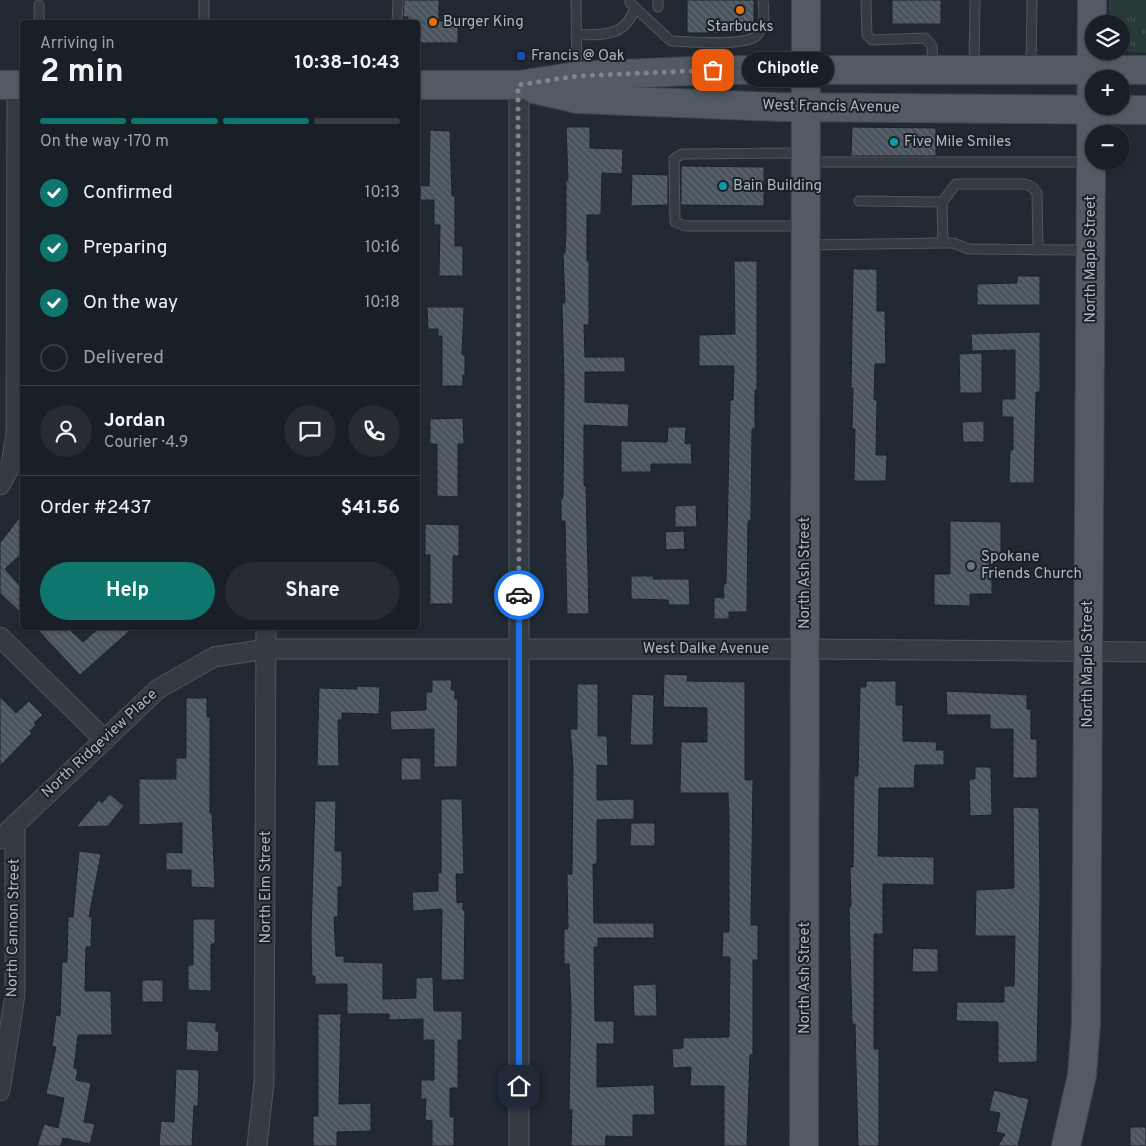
<!DOCTYPE html>
<meta charset="utf-8">
<style>
:root{--surface:#191f26;--page:#262c32;--text:#f1f3f6;--muted:#9fa2a7;--line:#373d43;--accent:#0f766e}
body{margin:0;font-family:Overpass,sans-serif;background:var(--page);color:var(--text);height:100vh;display:flex;flex-direction:column;font-size:19px;white-space:nowrap}
*{box-sizing:border-box;margin:0}
p{font-size:16px;color:var(--muted)}
.icon{flex:none;width:28px;height:28px;fill:none;stroke:currentColor;stroke-width:2;stroke-linecap:round;stroke-linejoin:round}
.map{position:relative;flex:1;overflow:hidden}
.sheet{position:absolute;left:20px;top:20px;width:400px;height:610px;display:flex;flex-direction:column;background:var(--surface);border-radius:5px;box-shadow:0 1px 4px #0004,0 0 0 1px var(--line)}
.sheet>*{flex:none}
.tools{position:absolute;left:1085px;top:15px;display:grid;gap:10px}
.tools a{display:grid;place-items:center;width:45px;height:45px;border-radius:50%;background:var(--surface);box-shadow:0 1px 4px #0004,0 0 0 1px var(--line);font-size:25px}
.pin{position:absolute;display:grid;place-items:center;width:42px;height:42px;color:#fff;margin:-21px;border-radius:10px;box-shadow:0 2px 8px #0006}
.courier{position:absolute;display:grid;place-items:center;width:50px;height:50px;margin:-25px;border:4px solid #1a73e8;border-radius:50%;background:#fff;color:#222;box-shadow:0 1px 6px #0007}
.bubble{position:absolute;height:35px;border-radius:18px;background:var(--surface);box-shadow:0 1px 4px #0004,0 0 0 1px var(--line);font-size:16px;font-weight:700;line-height:35px;text-align:center}
.headline em{font-style:normal;font-weight:700}
.headline div{display:flex;flex-direction:column-reverse}
.headline{display:flex;align-items:center;justify-content:space-between;height:85px;padding:0 20px}
h1{font-size:32px;font-weight:700;line-height:38px}
.bar{display:grid;grid-template-columns:repeat(4,1fr);gap:8px 5px;align-content:center;height:60px;padding:0 20px}
.bar i{height:6px;border-radius:4px;background:var(--line)}
.bar .current{background:var(--accent)}
.bar p{grid-column:span 4}
.line{display:flex;align-items:center;gap:12px;padding:0 20px;border-top:1px solid var(--line)}
.line div{flex:1}
.round{display:grid;place-items:center;flex:none;width:52px;height:52px;border-radius:26px;background:var(--page)}
ol{padding:0 20px;list-style:none}
li{display:flex;align-items:center;gap:15px;height:55px}
li p{margin-inline-start:auto}
li .icon{padding:5px;border-radius:50%;background:var(--accent);color:#fff;stroke-width:4}
li:last-child{color:var(--muted)}
li i{width:28px;height:28px;border:2px solid var(--line);border-radius:50%}
.action{display:flex;gap:10px;margin-top:auto;padding:10px 20px}
.action a{flex:1;height:58px;border-radius:30px;background:var(--accent);color:#fff;font-size:20px;font-weight:700;line-height:58px;text-align:center}
.action a+a{background:var(--page);color:var(--text)}
.map>svg:first-child{display:block}
.grass{fill:url(#grass-tufts)}
.forest{fill:url(#forest-firs)}
.building{fill:url(#building-back-hatch);stroke:#1c222a}
.lines{fill:none;stroke-linecap:round;stroke-linejoin:round}
.lane-casing{stroke:#4e565e;stroke-width:11}
.street-casing{stroke:#4e565e;stroke-width:21}
.primary-casing{stroke:#3d444d;stroke-width:30}
.lane{stroke:#343b43;stroke-width:9}
.street{stroke:#343b43;stroke-width:19}
.primary{stroke:#525a63;stroke-width:28}
.done{stroke:#7d858e;stroke-width:5;stroke-dasharray:0 9}
.route{stroke:#1a73e8;stroke-width:6}
.food-dot{fill:#e8710a;stroke:#1a2027;stroke-width:2}
.transit-dot{fill:#1a4fb4;stroke:#1a2027;stroke-width:2}
.culture-dot{fill:#0f9aa8;stroke:#1a2027;stroke-width:2}
.worship-dot{fill:#6b7280;stroke:#1a2027;stroke-width:2}
.labels{text-anchor:middle;dominant-baseline:central;stroke-width:4;stroke-linejoin:round;paint-order:stroke}
.poi-label{font-size:15px;fill:#aeb6c0;stroke:#1a2027;text-anchor:start}
.street-label{font-size:15px;fill:#aeb6c0;stroke:#1a2027}
</style>
<div class="map">
<svg width="1146" height="1146" viewBox="0 0 1146 1146">
<defs>
<pattern id="grass-tufts" width="24" height="20" patternUnits="userSpaceOnUse" patternTransform="scale(1.25)"><rect width="24" height="20" fill="#293938"/><path d="M3 7l-1-3M5 7V3M7 7l1-3M15 17l-1-3M17 17v-4M19 17l1-3" fill="none" stroke="#465353"/></pattern>
<pattern id="forest-firs" width="22" height="20" patternUnits="userSpaceOnUse" patternTransform="scale(1.25)"><rect width="22" height="20" fill="#293938"/><path d="M5 1l3.5 6h-7zM16 11l3.5 6h-7z" fill="#465353"/></pattern>
<pattern id="building-back-hatch" width="6" height="6" patternUnits="userSpaceOnUse" patternTransform="scale(1.25)"><rect width="6" height="6" fill="#49545e"/><path d="M-1 5l2 2M0 0l6 6M5-1l2 2" fill="none" stroke="#616a73"/></pattern>
</defs>
<rect width="100%" height="100%" fill="#212932"/>
<path class="grass" d="M1128 0H1138L1136 13 1146 15V53L1130 52 1121 47V24H1111L1109 10 1118 11 1127 5Z"/>
<g class="forest">
<path d="M1109 0H1128L1127 5 1118 11 1109 10Z"/>
<path d="M1138 0H1146V15L1136 13Z"/>
</g>
<g class="building">
<path d="M404 0H439V21H458V43H418V22H408V17H403Z"/>
<path d="M687 0H754V23L751 29 746 33H687Z"/>
<rect x="892" y="0" width="49" height="24"/>
<path d="M566 127H590V148L623 149 622 174 602 173 601 215H587V261H589V325H584L585 357H625V372H585V402L629 404 628 427 584 425V486H586L589 614H567L565 521H561V498H563L564 383 562 303H565L563 253H565L566 234V180H568Z"/>
<path d="M852 127 936 128V156H851Z"/>
<path d="M430 130 450 131 452 196H455V246H463V276H439L440 225H434V200H418V185L429 186Z"/>
<path d="M681 166 764 167V206L681 205Z"/>
<path d="M632 174 668 175V205L631 206Z"/>
<path d="M734 261H757V390H755V429H752L751 521H748L747 612H729V619H714V597L724 598 723 584H726L730 400H733L734 366H699V335L735 334Z"/>
<path d="M853 269H877V311H885L886 364H875L874 400H877L876 455H887L886 481H854L855 429H852L853 388H851Z"/>
<path d="M1017 276H1040V305H977V284L1017 283Z"/>
<path d="M427 307H464L462 355H465V375H463V386H442V336H438V329H428Z"/>
<path d="M1040 332V392H1036L1034 483H1009L1010 450H1013V417H1002V399H1015V350L972 351 971 334Z"/>
<path d="M982 353V393H960L959 354Z"/>
<path d="M463 418 464 444H458V497L437 496V444H430V419Z"/>
<path d="M984 421V442H963L962 422Z"/>
<path d="M668 427H686L685 444 691 443 692 464H651V472H621V441L667 442Z"/>
<path d="M696 505 697 527H675V506Z"/>
<path d="M22 514V553L5 569 22 588V614L0 593V543Z"/>
<path d="M950 521 1001 522V557H992V594H970V606L934 605V574H950Z"/>
<path d="M425 524 459 525V556H453V604H430V555H425Z"/>
<path d="M684 531 685 549 666 550 665 532Z"/>
<path d="M631 576H653V579H689L690 605H669L668 600 631 599Z"/>
<path d="M36 628H68L83 642 99 628H133L80 675Z"/>
<path d="M664 674 688 675 687 681 745 682V780H753L751 925H758V960H753V1055H750L747 1146H724V1086H690L691 1067 673 1068 672 1049 683 1048V1038L729 1037 730 957H722L723 932H729V818L728 793H680L681 742H707V708L663 707Z"/>
<path d="M432 680H452L451 690H455V699H458L457 767H434V729L391 730 390 711 426 710V692H432Z"/>
<path d="M866 681H896V705H903V741L937 742 936 750H944V765H915L914 788H879L878 856 934 857V885L883 884V934H874V1049H879V1146H858L855 1024H852L851 985 849 906H851L850 867H853L854 776H858L860 687H866Z"/>
<path d="M577 684H598V736H607L608 766 597 765V800L634 799V819L597 820V864H593L594 923H654V938H598V947H594L595 1021H614V1044H597V1087L654 1085 655 1115H633V1137L606 1136 605 1146H571L572 1110H569L571 1008 569 964H564V929H568L567 874H572L573 767 570 729H577Z"/>
<path d="M357 686 380 687 379 714 342 713V720H338L339 766H317L319 688 357 689Z"/>
<path d="M946 691 1027 695V709H1031V739H1037V778H1013V729H990V715H947Z"/>
<path d="M632 694 654 695 653 745H630Z"/>
<path d="M0 697 16 713 29 701 43 715 34 723 36 725 30 731 32 733 0 766Z"/>
<path d="M186 698H207V717H210V813H212L215 888 191 887V870H166V852L182 853V823L139 825V779H176V758H186Z"/>
<rect x="401" y="758" width="20" height="22"/>
<path d="M975 767H991L992 815 970 816 969 779H975Z"/>
<path d="M110 794 124 806 108 826 76 827 99 800 102 803Z"/>
<path d="M441 799H462L464 874H456L457 903 463 902V910H465L464 980H441L442 909 413 911 412 892 438 891V873H441Z"/>
<path d="M315 801H336L335 851H342V887H338V917H334L336 956H344V962L383 963V999L416 998V978L433 977 434 1011H462V1040H458V1088H450V1117H454V1146H432V1121L425 1120 426 1099H421V1080H434V1040H423V1019L389 1020V1014H347V984H315V976H312L311 934Z"/>
<path d="M1013 807 1039 808 1040 895 1037 1062 998 1063V1022L956 1021 957 1002H1004V986H1014L1015 936H975L976 890 1014 888Z"/>
<path d="M631 823H655V846H630Z"/>
<path d="M79 851 101 854 89 917H92L91 947H86L85 991H111L112 1035H78L74 1068 78 1069 76 1080 91 1083 84 1122 95 1124 90 1144 63 1138 61 1146H37L44 1124 58 1128 64 1098 46 1094 56 1047 52 1046 56 1015 60 1016 62 962H67L68 917H73Z"/>
<path d="M193 919H215V944H211V991L188 990V965H193Z"/>
<path d="M913 948 938 949V972H912Z"/>
<rect x="142" y="980" width="21" height="22"/>
<path d="M656 984 657 1016H634L633 985Z"/>
<path d="M318 1014H341L339 1104 371 1103V1131L337 1132V1146H313V1116H318Z"/>
<path d="M187 1021 216 1023V1031H219L218 1052 186 1050Z"/>
<path d="M176 1069 199 1070 198 1106H194L192 1146H159L161 1121 174 1122Z"/>
<path d="M994 1090 1029 1099 1018 1146H998L1005 1134 996 1132 1000 1113 989 1111Z"/>
<rect x="1130" y="1127" width="16" height="19"/>
</g>
<g class="lines">
<g class="lane-casing">
<g id="lane">
<path d="M576 0 577 73"/>
<path d="M630 0V3L671 41C689 41 748 48 758 34 766 24 764 12 763 0"/>
<path d="M866 0 867 35 872 40 925 38 932 46 933 67"/>
<path d="M39 5V22"/>
<path d="M658 7V0"/>
<path d="M204 22V0"/>
<path d="M397 22 398 0"/>
<path d="M576 35C604 34 624 38 635 8"/>
<path d="M974 67 975 0"/>
<path d="M1031 67 1032 0"/>
<path d="M809 162H1088"/>
<path d="M859 201 942 202"/>
<path d="M802 226H685L675 222 674 159 682 154 804 153"/>
<path d="M943 243 942 202 956 184H1025L1032 187 1037 193 1038 250"/>
<path d="M809 245 943 243H953L969 249 1087 250"/>
</g>
</g>
<g class="street-casing">
<g id="street">
<path d="M519 85V1146"/>
<path d="M0 485 11 465 16 433 17 85"/>
<path d="M0 637 105 740"/>
<path d="M0 839 158 689 214 657 266 649H805L1146 652"/>
<path d="M0 1091 15 995V824"/>
<path d="M257 1146 264 1083 266 628"/>
</g>
</g>
<g class="primary-casing">
<g id="primary">
<path d="M0 85H22"/>
<path d="M418 85H519L577 76 713 70H1146"/>
<path d="M534 89 578 99 778 107 1146 110"/>
<path d="M804 1146 806 0"/>
<path d="M1066 1146 1082 1075 1086 1024 1092 0"/>
</g>
</g>
<use href="#lane" class="lane"/>
<use href="#street" class="street"/>
<use href="#primary" class="primary"/>
</g>
<g class="lines">
<path class="done" d="M519 595 518 85 577 76 713 70"/>
<path class="route" d="M519 595V1086"/>
</g>
<g class="food-dot">
<circle cx="740" cy="10" r="5"/>
<circle cx="433" cy="22" r="5"/>
</g>
<rect class="transit-dot" x="516" y="51" width="10" height="10" rx="2.5"/>
<g class="culture-dot">
<circle cx="894" cy="142" r="5"/>
<circle cx="723" cy="186" r="5"/>
</g>
<circle class="worship-dot" cx="971" cy="566" r="5"/>
<g class="labels">
<g class="poi-label">
<text x="443" y="22">Burger King</text>
<text x="740" y="27" text-anchor="middle">Starbucks</text>
<text x="531" y="56">Francis @ Oak</text>
<text x="904" y="142">Five Mile Smiles</text>
<text x="733" y="186">Bain Building</text>
<text x="981" y="557">Spokane<tspan x="981" dy="17">Friends Church</tspan></text>
</g>
<g class="street-label">
<text transform="translate(831 107) rotate(1)">West Francis Avenue</text>
<text transform="translate(1091 259) rotate(-90)">North Maple Street</text>
<text transform="translate(805 573) rotate(-90)">North Ash Street</text>
<text x="706" y="649">West Dalke Avenue</text>
<text transform="translate(1088 664) rotate(-90)">North Maple Street</text>
<text transform="translate(100 744) rotate(-43)">North Ridgeview Place</text>
<text transform="translate(266 887) rotate(-90)">North Elm Street</text>
<text transform="translate(14 928) rotate(-89)">North Cannon Street</text>
<text transform="translate(805 978) rotate(-90)">North Ash Street</text>
</g>
</g>
</svg>
<div class="tools">
<a><svg class="icon" aria-label="layers" viewBox="0 0 24 24"><path d="M12 4l9 5-9 5-9-5zM3 14l9 5 9-5"/></svg></a>
<a>+</a>
<a>−</a>
</div>
<div class="pin" style="left:713px;top:70px;background:#ea580c"><svg class="icon" aria-label="bag" viewBox="0 0 24 24"><path d="M5 8h14l-1 12H6zM9 8a3 3 0 0 1 6 0"/></svg></div>
<div class="pin" style="left:519px;top:1086px;background:#1f2937"><svg class="icon" aria-label="home" viewBox="0 0 24 24"><path d="M3 11l9-7 9 7M6 9v11h12V9"/></svg></div>
<div class="courier" style="left:519px;top:595px"><svg class="icon" aria-label="car" viewBox="0 0 24 24"><path d="M5 17H2v-5l4-1 3-4h7l3 4 3 1v5h-3M9 17h6M6 11h13"/><circle cx="7" cy="17" r="2"/><circle cx="17" cy="17" r="2"/></svg></div>
<div class="bubble" style="left:742px;top:52px;width:92px">Chipotle</div>
<section class="sheet">
<div class="headline"><div><h1>2 min</h1><p>Arriving in</p></div><em>10:38–10:43</em></div>
<div class="bar"><i class="current"></i><i class="current"></i><i class="current"></i><i></i><p>On the way · 170 m</p></div>
<ol>
<li><svg class="icon" aria-label="check" viewBox="0 0 24 24"><path d="M5 12l5 5 9-10"/></svg>Confirmed<p>10:13</p></li>
<li><svg class="icon" aria-label="check" viewBox="0 0 24 24"><path d="M5 12l5 5 9-10"/></svg>Preparing<p>10:16</p></li>
<li><svg class="icon" aria-label="check" viewBox="0 0 24 24"><path d="M5 12l5 5 9-10"/></svg>On the way<p>10:18</p></li>
<li><i></i>Delivered</li>
</ol>
<div class="line" style="height:90px"><a class="round"><svg class="icon" aria-label="person" viewBox="0 0 24 24"><circle cx="12" cy="8" r="4"/><path d="M4 21q1-7 8-7t8 7"/></svg></a><div><b>Jordan</b><p>Courier · 4.9</p></div><a class="round"><svg class="icon" aria-label="chat" viewBox="0 0 24 24"><path d="M4 5h16v11H9l-5 4z"/></svg></a><a class="round"><svg class="icon" aria-label="phone" viewBox="0 0 24 24"><path d="M5 4h4l2 5-3 2q2 4 5 5l2-3 5 2v4C11 20 4 13 5 4z"/></svg></a></div>
<div class="line" style="height:65px"><div>Order #2437</div><b>$41.56</b></div>
<div class="action"><a>Help</a><a>Share</a></div>
</section>
</div>
